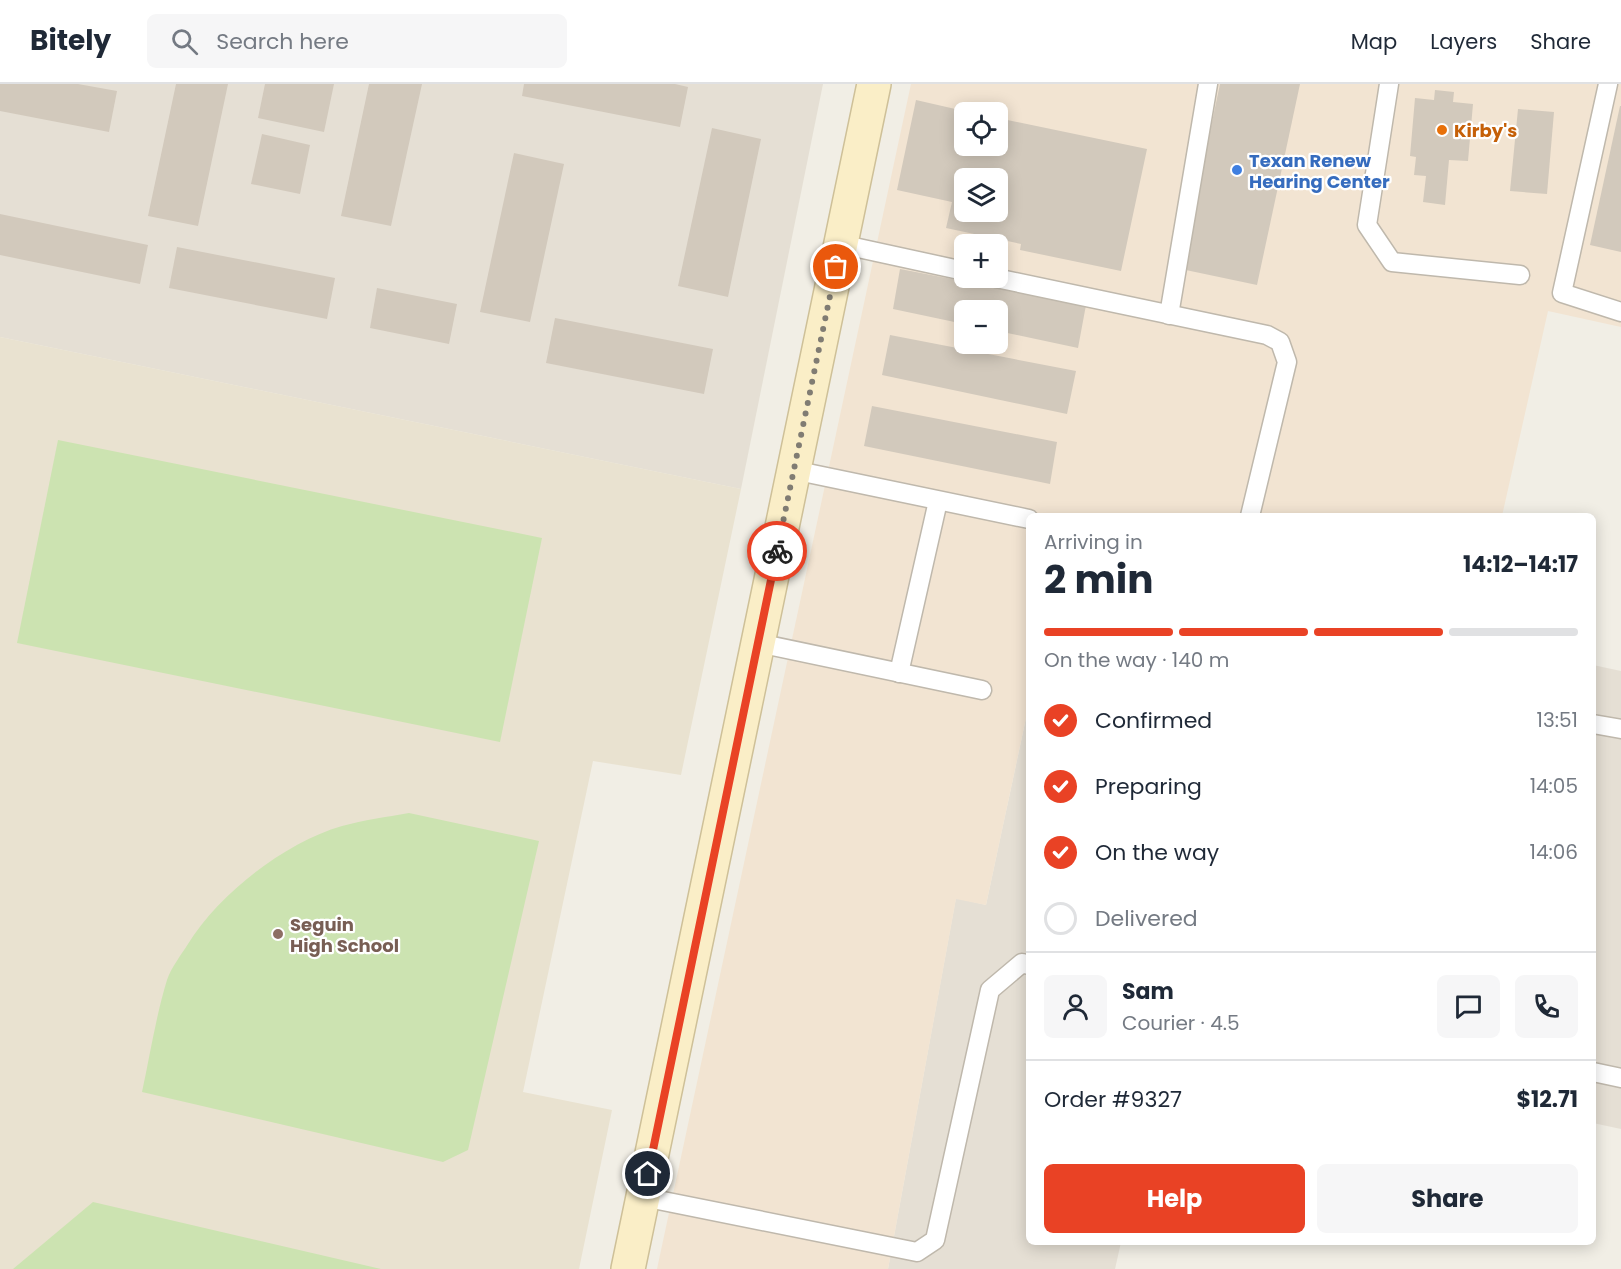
<!DOCTYPE html>
<meta charset="utf-8">
<style>
:root{--surface:#fff;--page:#f6f6f7;--text:#1f2937;--muted:#747a83;--line:#e0e1e3;--accent:#e94225}
body{margin:0;font-family:Poppins,sans-serif;background:var(--page);color:var(--text);height:100vh;display:flex;flex-direction:column;font-size:22px;white-space:nowrap}
*{box-sizing:border-box;margin:0}
p{font-size:20px;color:var(--muted)}
.icon{flex:none;width:33px;height:33px;fill:none;stroke:currentColor;stroke-width:2;stroke-linecap:round;stroke-linejoin:round}
.map{position:relative;flex:1;overflow:hidden}
.side{position:absolute;left:1026px;top:429px;width:570px;height:732px;display:flex;flex-direction:column;background:var(--surface);border-radius:9px;box-shadow:0 3px 15px #0003}
.side>*{flex:none}
.fabs{position:absolute;left:954px;top:18px;display:grid;gap:12px}
.fabs a{display:grid;place-items:center;width:54px;height:54px;border-radius:9px;background:var(--surface);box-shadow:0 3px 15px #0003;font-size:30px}
.pin{position:absolute;display:grid;place-items:center;width:51px;height:51px;color:#fff;margin:-26px;border:3px solid #fff;border-radius:50%;box-shadow:0 2px 6px #0007}
.courier{position:absolute;display:grid;place-items:center;width:60px;height:60px;margin:-30px;border:4px solid #e94225;border-radius:50%;background:#fff;color:#222;box-shadow:0 2px 8px #0007}
.head em{font-style:normal;font-weight:700}
.head div{display:flex;flex-direction:column-reverse}
.head{display:flex;align-items:center;justify-content:space-between;height:102px;padding:0 18px}
h1{font-size:39px;font-weight:700;line-height:45px}
.bar{display:grid;grid-template-columns:repeat(4,1fr);gap:9px 6px;align-content:center;height:72px;padding:0 18px}
.bar i{height:8px;border-radius:4px;background:var(--line)}
.bar .on{background:var(--accent)}
.bar p{grid-column:span 4}
.line{display:flex;align-items:center;gap:15px;padding:0 18px;border-top:2px solid var(--line)}
.line div{flex:1}
.round{display:grid;place-items:center;flex:none;width:63px;height:63px;border-radius:9px;background:var(--page)}
ol{padding:0 18px;list-style:none}
li{display:flex;align-items:center;gap:18px;height:66px}
li p{margin-inline-start:auto}
li .icon{padding:6px;border-radius:50%;background:var(--accent);color:#fff;stroke-width:4}
li:last-child{color:var(--muted)}
li i{width:33px;height:33px;border:3px solid var(--line);border-radius:50%}
.action{display:flex;gap:12px;margin-top:auto;padding:12px 18px}
.action a{flex:1;height:69px;border-radius:9px;background:var(--accent);color:#fff;font-size:24px;font-weight:700;line-height:69px;text-align:center}
.action a+a{background:var(--page);color:var(--text)}
header{display:flex;align-items:center;gap:36px;box-sizing:border-box;height:84px;padding:0 30px;background:var(--surface);border-bottom:2px solid var(--line)}
header strong{font-size:28px}
nav{display:flex;gap:33px;margin-inline-start:auto;font-size:21px}
.search{width:420px;height:54px;background:var(--page);display:flex;align-items:center;gap:15px;box-sizing:border-box;padding:0 21px;border-radius:9px;color:var(--muted);font-size:22px}
.map>svg:first-child{display:block}
.residential{fill:#e5dfd4}
.commercial{fill:#f2e4d2;fill-rule:evenodd}
.education{fill:#e9e2d0}
.green{fill:#cce3b1}
.building{fill:#d2c9bc;fill-rule:evenodd}
.lines{fill:none;stroke-linecap:round;stroke-linejoin:round}
.lane-casing{stroke:#bfb8ac;stroke-width:21}
.secondary-casing{stroke:#cec098;stroke-width:36}
.lane{stroke:#fff;stroke-width:18}
.secondary{stroke:#faeec7;stroke-width:33}
.done{stroke:#807c73;stroke-width:6;stroke-dasharray:0 10.8}
.route{stroke:#e94225;stroke-width:8}
.food-dot{fill:#e8710a;stroke:#fff;stroke-width:2}
.shop-dot{fill:#3f7fe0;stroke:#fff;stroke-width:2}
.education-dot{fill:#8d6e63;stroke:#fff;stroke-width:2}
.labels{text-anchor:middle;dominant-baseline:central;stroke-width:4.5;stroke-linejoin:round;paint-order:stroke}
.food-label{font-size:18px;font-weight:bold;fill:#c56008;stroke:#fff;text-anchor:start}
.shop-label{font-size:18px;font-weight:bold;fill:#366cbe;stroke:#fff;text-anchor:start}
.education-label{font-size:18px;font-weight:bold;fill:#785e54;stroke:#fff;text-anchor:start}
</style>
<header>
<strong>Bitely</strong>
<div class="search"><svg class="icon" aria-label="search" viewBox="0 0 24 24"><circle cx="10" cy="10" r="6"/><path d="M15 15l6 6"/></svg>Search here</div>
<nav><a>Map</a><a>Layers</a><a>Share</a></nav>
</header>
<div class="map">
<svg width="1621" height="1185" viewBox="0 0 1621 1185">
<rect width="100%" height="100%" fill="#f1eee5"/>
<g class="residential">
<path d="M0 0H823L741 405 0 253Z"/>
<path d="M1593 581 1621 587V1045L1593 1039Z"/>
<path d="M1029 620V1158H1121L1115 1185H888L956 814 986 821Z"/>
</g>
<path class="commercial" d="M911 0H1621V243L1548 227 1502 432H1029V620L986 821 956 815 888 1185H657ZM964 28H998V62H964ZM964 94H998V128H964ZM964 160H998V194H964ZM964 226H998V260H964Z"/>
<path class="education" d="M0 253 741 405 681 691 593 677 523 1008 612 1026 579 1185H0Z"/>
<g class="green">
<path d="M58 356 542 454 500 658 17 559Z"/>
<path d="M409 729 539 757 468 1066 443 1078 142 1008C150 971 156 932 167 896 171 884 181 871 188 860 219 810 284 759 342 742 364 736 386 733 409 729Z"/>
<path d="M93 1118 381 1185H13Z"/>
</g>
<g class="building">
<path d="M0 0H78L117 7 109 48 0 27Z"/>
<path d="M176 0H228L198 142 148 132Z"/>
<path d="M265 0H334L324 48 258 34Z"/>
<path d="M369 0H422L391 142 341 132Z"/>
<path d="M524 0H675L688 3 680 43 522 12Z"/>
<path d="M1220 0H1300L1257 201 1181 185Z"/>
<path d="M1435 6 1454 8 1453 18 1473 20 1468 77 1449 76 1445 121 1423 118 1426 92 1414 91 1416 73 1410 72 1415 14 1434 16Z"/>
<path d="M916 16 964 27V62H998V34L1147 65 1121 187 1020 166 1021 160 946 144 952 118 897 106ZM964 94H998V128H964Z"/>
<path d="M1620 22H1621V168L1590 161Z"/>
<path d="M1518 25 1554 28 1547 110 1510 107Z"/>
<path d="M712 44 761 55 728 213 678 202Z"/>
<path d="M262 50 310 61 300 110 251 100Z"/>
<path d="M514 69 564 80 530 238 480 228Z"/>
<path d="M0 130 148 161 140 200 0 171Z"/>
<path d="M177 163 335 194 327 235 169 204Z"/>
<path d="M900 185 1086 221 1078 264 998 247V226H964V240L893 225Z"/>
<path d="M377 204 457 220 449 260 370 244Z"/>
<path d="M555 234 713 265 704 310 546 279Z"/>
<path d="M890 251 1076 287 1067 330 882 291Z"/>
<path d="M872 322 1057 358 1050 400 864 362Z"/>
</g>
<g class="lines">
<g class="lane-casing">
<g id="lane">
<path d="M1389 0 1367 141 1392 178 1520 191"/>
<path d="M1608 0 1562 209 1621 228"/>
<path d="M840 160 964 187"/>
<path d="M996 194 1267 251 1280 258 1287 278 1250 432"/>
<path d="M1169 231 1208 0"/>
<path d="M793 386 1029 435"/>
<path d="M758 559 982 606"/>
<path d="M899 589 938 417"/>
<path d="M1593 640 1621 645"/>
<path d="M1593 988 1621 994"/>
<path d="M643 1113 917 1168 935 1156 990 906 1022 879 1029 881"/>
</g>
</g>
<g class="secondary-casing">
<path id="secondary" d="M628 1185 874 0"/>
</g>
<use href="#lane" class="lane"/>
<use href="#secondary" class="secondary"/>
</g>
<g class="lines">
<path class="done" d="M777 467 836 183"/>
<path class="route" d="M648 1090 777 467"/>
</g>
<circle class="food-dot" cx="1442" cy="46" r="6"/>
<circle class="shop-dot" cx="1237" cy="86" r="6"/>
<circle class="education-dot" cx="278" cy="850" r="6"/>
<g class="labels">
<g class="food-label">
<text x="1454" y="46">Kirby's</text>
</g>
<g class="shop-label">
<text x="1249" y="76">Texan Renew<tspan x="1249" dy="21">Hearing Center</tspan></text>
</g>
<g class="education-label">
<text x="290" y="840">Seguin<tspan x="290" dy="21">High School</tspan></text>
</g>
</g>
</svg>
<div class="fabs">
<a><svg class="icon" aria-label="locate" viewBox="0 0 24 24"><circle cx="12" cy="12" r="6"/><path d="M12 2v4M12 18v4M2 12h4M18 12h4"/></svg></a>
<a><svg class="icon" aria-label="layers" viewBox="0 0 24 24"><path d="M12 4l9 5-9 5-9-5zM3 14l9 5 9-5"/></svg></a>
<a>+</a>
<a>−</a>
</div>
<div class="pin" style="left:836px;top:183px;background:#ea580c"><svg class="icon" aria-label="bag" viewBox="0 0 24 24"><path d="M5 8h14l-1 12H6zM9 8a3 3 0 0 1 6 0"/></svg></div>
<div class="pin" style="left:648px;top:1090px;background:#1f2937"><svg class="icon" aria-label="home" viewBox="0 0 24 24"><path d="M3 11l9-7 9 7M6 9v11h12V9"/></svg></div>
<div class="courier" style="left:777px;top:467px"><svg class="icon" aria-label="bike" viewBox="0 0 24 24"><circle cx="6" cy="16" r="4"/><circle cx="18" cy="16" r="4"/><path d="M6 16l4-8h5l3 8M10 8l3 8H6M13 5h3"/></svg></div>
<section class="side">
<div class="head"><div><h1>2 min</h1><p>Arriving in</p></div><em>14:12–14:17</em></div>
<div class="bar"><i class="on"></i><i class="on"></i><i class="on"></i><i></i><p>On the way · 140 m</p></div>
<ol>
<li><svg class="icon" aria-label="check" viewBox="0 0 24 24"><path d="M5 12l5 5 9-10"/></svg>Confirmed<p>13:51</p></li>
<li><svg class="icon" aria-label="check" viewBox="0 0 24 24"><path d="M5 12l5 5 9-10"/></svg>Preparing<p>14:05</p></li>
<li><svg class="icon" aria-label="check" viewBox="0 0 24 24"><path d="M5 12l5 5 9-10"/></svg>On the way<p>14:06</p></li>
<li><i></i>Delivered</li>
</ol>
<div class="line" style="height:108px"><a class="round"><svg class="icon" aria-label="person" viewBox="0 0 24 24"><circle cx="12" cy="8" r="4"/><path d="M4 21q1-7 8-7t8 7"/></svg></a><div><b>Sam</b><p>Courier · 4.5</p></div><a class="round"><svg class="icon" aria-label="chat" viewBox="0 0 24 24"><path d="M4 5h16v11H9l-5 4z"/></svg></a><a class="round"><svg class="icon" aria-label="phone" viewBox="0 0 24 24"><path d="M5 4h4l2 5-3 2q2 4 5 5l2-3 5 2v4C11 20 4 13 5 4z"/></svg></a></div>
<div class="line" style="height:78px"><div>Order #9327</div><b>$12.71</b></div>
<div class="action"><a>Help</a><a>Share</a></div>
</section>
</div>
